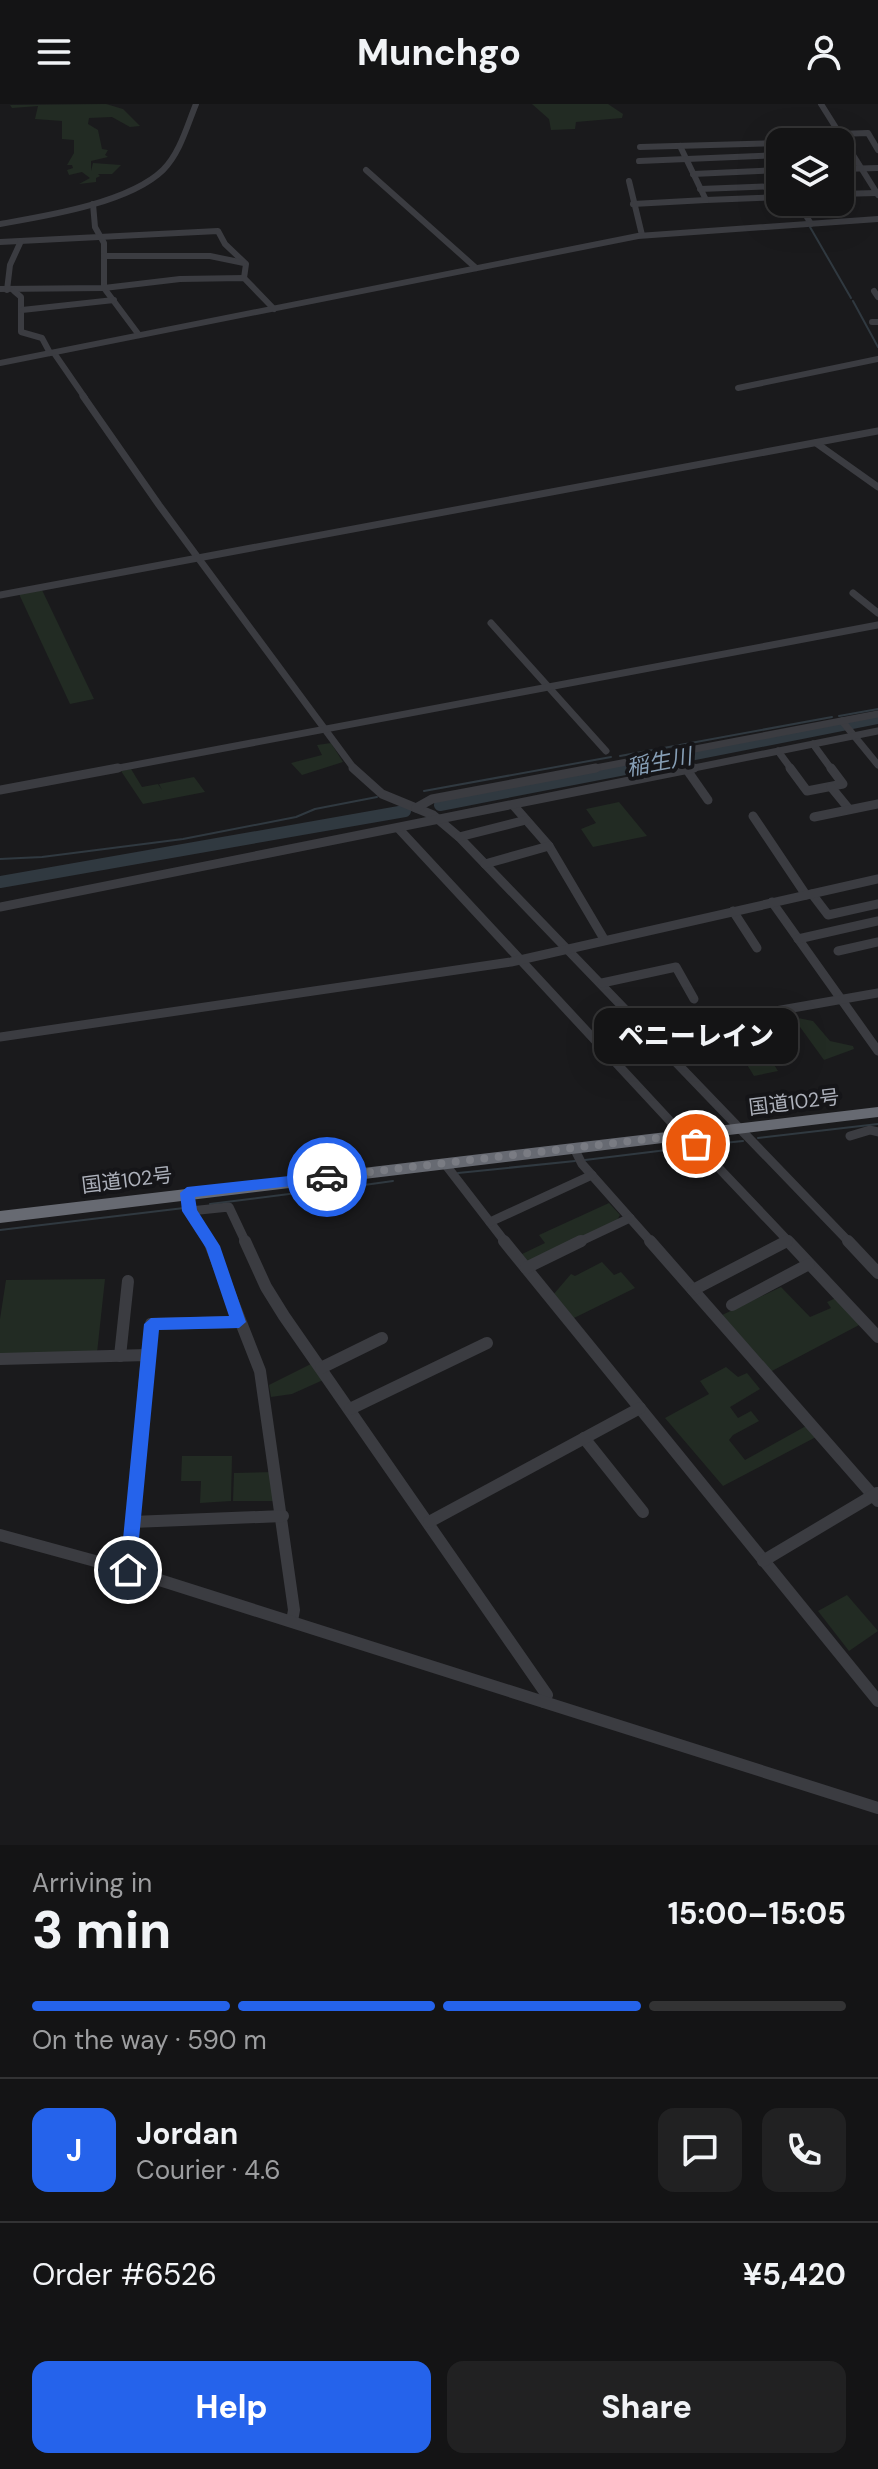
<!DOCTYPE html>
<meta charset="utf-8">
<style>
:root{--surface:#141415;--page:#212122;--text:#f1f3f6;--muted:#9d9ea0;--line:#333334;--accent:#2563eb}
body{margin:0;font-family:"DM Sans","Noto Sans JP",sans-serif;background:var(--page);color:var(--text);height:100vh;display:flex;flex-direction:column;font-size:30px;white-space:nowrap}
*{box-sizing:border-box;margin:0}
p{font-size:26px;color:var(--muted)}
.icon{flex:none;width:44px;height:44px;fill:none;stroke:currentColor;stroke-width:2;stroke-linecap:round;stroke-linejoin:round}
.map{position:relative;height:1741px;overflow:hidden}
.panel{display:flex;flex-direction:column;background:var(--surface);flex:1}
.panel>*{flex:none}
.fabs{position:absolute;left:766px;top:24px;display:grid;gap:16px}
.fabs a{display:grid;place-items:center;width:88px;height:88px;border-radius:16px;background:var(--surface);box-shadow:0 8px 32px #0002,0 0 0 2px var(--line);font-size:40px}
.pin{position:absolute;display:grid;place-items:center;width:68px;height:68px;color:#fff;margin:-34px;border:4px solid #fff;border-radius:50%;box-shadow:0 2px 8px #0007}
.courier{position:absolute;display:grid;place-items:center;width:80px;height:80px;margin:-40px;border:6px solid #2563eb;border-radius:50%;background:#fff;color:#222;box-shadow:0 2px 10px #0007}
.bubble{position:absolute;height:56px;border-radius:16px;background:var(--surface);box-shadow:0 8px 32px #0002,0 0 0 2px var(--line);font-size:26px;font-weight:800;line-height:56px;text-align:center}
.headline em{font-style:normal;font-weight:800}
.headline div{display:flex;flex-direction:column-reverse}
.headline{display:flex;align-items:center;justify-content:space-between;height:136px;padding:0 32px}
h1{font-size:52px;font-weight:800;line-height:60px}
.bar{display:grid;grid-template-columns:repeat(4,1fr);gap:12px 8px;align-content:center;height:96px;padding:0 32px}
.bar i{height:10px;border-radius:6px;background:var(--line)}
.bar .selected{background:var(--accent)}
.bar p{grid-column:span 4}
.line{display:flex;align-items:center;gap:20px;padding:0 32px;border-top:2px solid var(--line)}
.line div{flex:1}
.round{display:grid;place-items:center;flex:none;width:84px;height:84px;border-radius:16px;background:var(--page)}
.button{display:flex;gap:16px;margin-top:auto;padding:16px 32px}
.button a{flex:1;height:92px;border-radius:16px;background:var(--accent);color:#fff;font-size:32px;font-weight:800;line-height:92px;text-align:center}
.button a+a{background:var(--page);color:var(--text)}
header{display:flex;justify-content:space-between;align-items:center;height:104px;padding:0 32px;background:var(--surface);font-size:36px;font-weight:800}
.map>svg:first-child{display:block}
.green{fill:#222b23}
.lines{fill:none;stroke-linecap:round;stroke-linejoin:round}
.stream{stroke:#303940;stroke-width:2}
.river-far1{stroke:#303940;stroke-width:10}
.river{stroke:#303940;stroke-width:12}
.minor-far3{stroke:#3b3c41;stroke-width:6}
.minor-far2{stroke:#3b3c41;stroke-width:7}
.minor-far1{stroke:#3b3c41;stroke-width:9}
.minor{stroke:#3b3c41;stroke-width:12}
.highway{fill:#676a72;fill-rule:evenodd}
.route{fill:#2563eb}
.done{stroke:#7a7c83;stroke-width:8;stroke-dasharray:0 14.4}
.labels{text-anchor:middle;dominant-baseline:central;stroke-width:8;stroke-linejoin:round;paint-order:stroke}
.street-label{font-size:20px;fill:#adb1bb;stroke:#151518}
.water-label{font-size:22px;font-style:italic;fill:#869eb5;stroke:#151518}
</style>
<header><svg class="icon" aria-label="menu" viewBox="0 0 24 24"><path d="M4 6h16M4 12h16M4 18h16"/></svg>Munchgo<svg class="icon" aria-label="person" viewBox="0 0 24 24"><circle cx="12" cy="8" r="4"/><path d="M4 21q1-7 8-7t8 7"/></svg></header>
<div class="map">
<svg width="878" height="1741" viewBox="0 0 878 1741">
<rect width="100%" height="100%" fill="#1a1a1c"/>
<g class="green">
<path d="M106 0 123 5 140 22 130 23 112 13 89 14 88 20 98 26 102 45 108 46 105 51 108 53 91 57V67L93 59 121 61 112 70H98L100 72 96 74V78L79 80 90 74 82 68 69 71 67 66 73 64 72 61H67L74 49V36L62 35V17L35 15 38 2 12 4 10 1Z"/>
<path d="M532 0H608L623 10 622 14 576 18 575 25 551 26 549 15Z"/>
<path d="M42 486 94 595 70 600 19 490Z"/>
<path d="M331 639 343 658 302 671 291 659 322 651 317 641Z"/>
<path d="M131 665 142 683 158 680 162 686 159 680 194 673 205 688 143 700 121 667Z"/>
<path d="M619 698 647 732 593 743 581 725 596 719 586 705Z"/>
<path d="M798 914 813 917 830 937 853 942 854 945 824 956 795 916Z"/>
<path d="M747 917 778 967 754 972 722 920Z"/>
<path d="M609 1099 620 1111 616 1118 527 1158 520 1151 545 1139 539 1131Z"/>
<path d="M602 1158 614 1171 621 1168 635 1184 572 1215 553 1191 571 1170 575 1172Z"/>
<path d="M105 1175 97 1249 0 1252V1215L6 1176Z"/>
<path d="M781 1183 810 1213 831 1204 827 1198 836 1194 861 1220 770 1268 720 1212Z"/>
<path d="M311 1260 323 1276 292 1290 271 1293 269 1281Z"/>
<path d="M726 1263 738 1273 747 1269 760 1285 730 1303 738 1314 751 1307 759 1317 733 1331 729 1336 745 1356 806 1322 816 1333 723 1382 665 1314 709 1290 700 1277Z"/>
<path d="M182 1352H232L231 1397 200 1399 201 1377H181Z"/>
<path d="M273 1368 276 1397H233L234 1369Z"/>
<path d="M847 1491 878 1527 849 1547 818 1507Z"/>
</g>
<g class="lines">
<g class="stream">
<path d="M810 123 851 194"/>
<path d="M853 197 878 243"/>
<path d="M839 612 878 605"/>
<path d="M620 652 832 613"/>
<path d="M424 687 611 653"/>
<path d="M0 755 42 753 183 735 296 713 315 705 377 693"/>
<path d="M758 1034 878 1020"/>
<path d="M704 1041 743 1037"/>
<path d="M585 1056 683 1044"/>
<path d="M458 1069 575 1057"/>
<path d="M357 1082 393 1077"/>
<path d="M210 1100 344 1083"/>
<path d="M0 1126 184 1104"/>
</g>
<path class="river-far1" d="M619 666 878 615"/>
<g class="river">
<path d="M440 701 630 664"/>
<path d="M0 778 405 707"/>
</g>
<g class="minor-far3">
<path d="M821 0 878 91"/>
<path d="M840 30 868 29 878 46"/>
<path d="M799 38 844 36"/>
<path d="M680 42 706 96 780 93"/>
<path d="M640 43 780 39"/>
<path d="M639 57 780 51"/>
<path d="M840 62 842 65 878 64"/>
<path d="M366 66 476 164"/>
<path d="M693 70 780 66"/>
<path d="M629 77 642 131"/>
<path d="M840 79 847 78 854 90"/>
<path d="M700 85 780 82"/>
<path d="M840 90 876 89"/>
<path d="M798 98 811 120"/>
<path d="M93 100 95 123 104 139V184L139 231"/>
<path d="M633 100 706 96"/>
<path d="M0 120C46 112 129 99 163 66 180 49 187 22 196 0"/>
<path d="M0 138 218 127 225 140 246 160 244 174"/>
<path d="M104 152H210L244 159"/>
<path d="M0 185 104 184 180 175 244 174 274 205"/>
<path d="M7 186 10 161 21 137"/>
<path d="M14 187 21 193V228L42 234 50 249"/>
<path d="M874 187 878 193"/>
<path d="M22 206 114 196"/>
<path d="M872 218H878"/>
<path d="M54 249 85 294"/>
<path d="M0 259 638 132 878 115"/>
<path d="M738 284 878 255"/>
</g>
<g class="minor-far2">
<path d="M83 292 159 401 355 666"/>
<path d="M816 339 878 383"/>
<path d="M853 489 878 509"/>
<path d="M0 491 878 327"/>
<path d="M491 519 606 647"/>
<path d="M842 617 878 661"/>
<path d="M813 640 832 666"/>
<path d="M778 647 792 666"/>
<path d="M108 666 878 521"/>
<path d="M585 666 878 610"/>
<path d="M684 666 878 627"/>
</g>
<g class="minor-far1">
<path d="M353 664 382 690 433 711 459 733 850 1139"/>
<path d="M790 664 807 687 843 680 831 664"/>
<path d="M687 666 708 696"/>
<path d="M831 683 849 705"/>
<path d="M0 686 118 664"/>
<path d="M514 702 549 742 604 835"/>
<path d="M416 704 432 695 596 664"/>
<path d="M753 712 806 791"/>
<path d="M814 713 878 700"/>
<path d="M399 725 683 1031"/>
<path d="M459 733 526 716"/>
<path d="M485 760 549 742"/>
<path d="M812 790 828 811 878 800"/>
<path d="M772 798 878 947"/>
<path d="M0 803 694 664"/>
<path d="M733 807 757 844"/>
<path d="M798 835 878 817"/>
<path d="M838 847 878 838"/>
<path d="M602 879 676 863 694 895"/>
<path d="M650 929 878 889"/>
<path d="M0 933 511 858 878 775"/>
<path d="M691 1030 696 1040 790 1139"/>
<path d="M850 1032 870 1026 878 1028"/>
<path d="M574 1044 582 1060 652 1139"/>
<path d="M445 1060 506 1139"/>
<path d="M187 1089 190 1107 210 1139"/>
<path d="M190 1107 229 1103 246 1139"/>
<path d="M490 1118 592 1071"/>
<path d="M577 1139 630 1114"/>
<path d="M783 1139 788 1137"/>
</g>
<g class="minor">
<path d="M209 1137 260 1267 294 1506 292 1517"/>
<path d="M245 1137 266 1183 284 1212 547 1591 544 1598"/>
<path d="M504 1137 878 1597"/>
<path d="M650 1137 878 1397"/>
<path d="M788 1137 878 1233"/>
<path d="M848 1137 878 1169"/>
<path d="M526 1164 581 1137"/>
<path d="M693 1186 787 1137"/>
<path d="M732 1201 809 1160"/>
<path d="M147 1251 151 1220 239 1218"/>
<path d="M120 1252 128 1177"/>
<path d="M0 1255 147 1251 128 1466"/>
<path d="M321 1264 382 1234"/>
<path d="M350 1305 487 1239"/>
<path d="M584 1334 643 1408"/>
<path d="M132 1418 283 1412"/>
<path d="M429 1418 640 1304"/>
<path d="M0 1431 128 1466 878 1704"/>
<path d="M763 1457 877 1389"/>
</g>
<path class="highway" d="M878 1003V1013L0 1119V1107Z"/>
</g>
<path class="route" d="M327 1068 334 1073 327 1078 195 1093 197 1106 220 1142 246 1218 239 1224 159 1226 136 1466 134 1472H122L120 1466 144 1220 151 1214 229 1212 206 1144 182 1107 180 1089 187 1083Z"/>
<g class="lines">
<path class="done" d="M327 1073 691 1030 696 1040"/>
</g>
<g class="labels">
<g class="street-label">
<text transform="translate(794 998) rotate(-7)">国道102号</text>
<text transform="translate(127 1076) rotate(-7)">国道102号</text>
</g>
<g class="water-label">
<text transform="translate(659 658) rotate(-11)">稲生川</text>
</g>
</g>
</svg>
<div class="fabs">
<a><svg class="icon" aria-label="layers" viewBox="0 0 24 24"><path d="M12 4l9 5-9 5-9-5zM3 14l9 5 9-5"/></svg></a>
</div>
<div class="pin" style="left:696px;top:1040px;background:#ea580c"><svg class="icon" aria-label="bag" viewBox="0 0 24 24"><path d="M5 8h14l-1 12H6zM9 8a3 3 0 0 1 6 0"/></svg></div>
<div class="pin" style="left:128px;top:1466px;background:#1f2937"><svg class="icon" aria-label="home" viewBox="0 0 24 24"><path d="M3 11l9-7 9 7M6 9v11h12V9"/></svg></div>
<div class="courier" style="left:327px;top:1073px"><svg class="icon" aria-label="car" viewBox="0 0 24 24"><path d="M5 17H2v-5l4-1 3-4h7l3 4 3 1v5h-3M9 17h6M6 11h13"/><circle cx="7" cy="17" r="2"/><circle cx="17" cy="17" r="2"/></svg></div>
<div class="bubble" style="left:594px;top:904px;width:204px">ペニーレイン</div>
</div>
<section class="panel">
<div class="headline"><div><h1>3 min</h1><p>Arriving in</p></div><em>15:00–15:05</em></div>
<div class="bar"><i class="selected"></i><i class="selected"></i><i class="selected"></i><i></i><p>On the way · 590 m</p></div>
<div class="line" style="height:144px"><b class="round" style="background:var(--accent);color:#fff">J</b><div><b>Jordan</b><p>Courier · 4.6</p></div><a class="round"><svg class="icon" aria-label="chat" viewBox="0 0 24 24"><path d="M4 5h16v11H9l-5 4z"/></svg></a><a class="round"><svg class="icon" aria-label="phone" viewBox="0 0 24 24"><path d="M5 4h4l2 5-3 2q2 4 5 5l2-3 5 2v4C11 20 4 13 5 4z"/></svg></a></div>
<div class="line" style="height:104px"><div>Order #6526</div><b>¥5,420</b></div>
<div class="button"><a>Help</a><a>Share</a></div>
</section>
